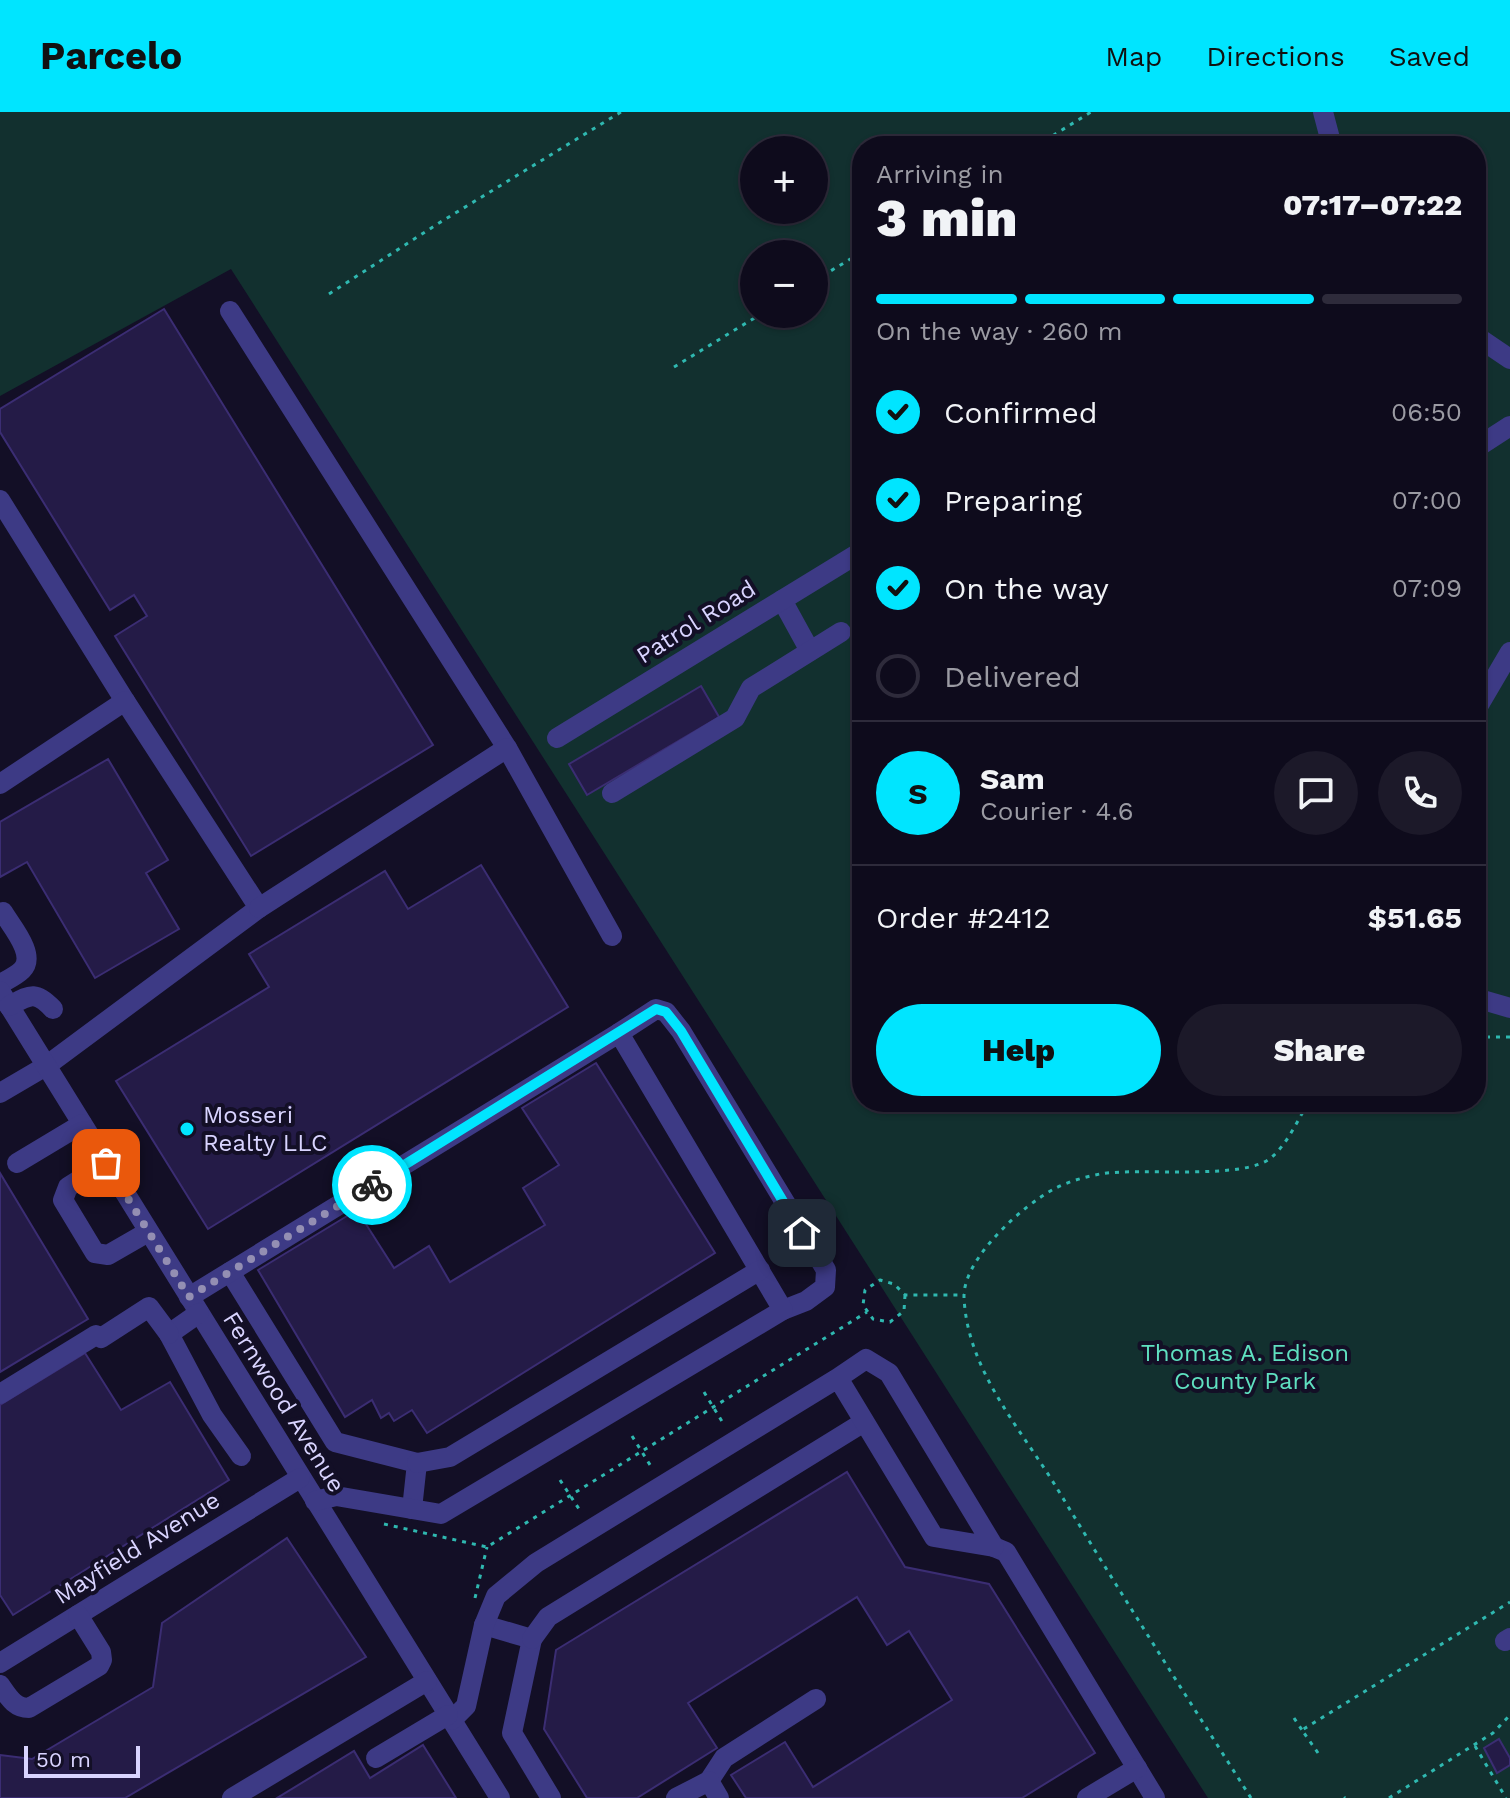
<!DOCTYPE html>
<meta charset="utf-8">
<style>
:root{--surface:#0e0b1c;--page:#1c1929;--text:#f1f3f6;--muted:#9b9ba3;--line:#2e2b3b;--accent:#00e5ff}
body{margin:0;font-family:"Work Sans",sans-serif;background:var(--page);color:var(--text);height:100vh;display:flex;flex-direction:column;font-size:30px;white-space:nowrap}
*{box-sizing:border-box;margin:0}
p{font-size:26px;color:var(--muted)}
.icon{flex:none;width:44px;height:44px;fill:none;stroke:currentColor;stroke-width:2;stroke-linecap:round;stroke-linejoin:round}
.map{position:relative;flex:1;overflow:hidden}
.details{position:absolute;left:852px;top:24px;width:634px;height:976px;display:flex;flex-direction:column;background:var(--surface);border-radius:32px;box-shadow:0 2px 6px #0004,0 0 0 2px var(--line)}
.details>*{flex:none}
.controls{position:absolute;left:740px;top:24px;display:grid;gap:16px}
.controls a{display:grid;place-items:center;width:88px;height:88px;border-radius:50%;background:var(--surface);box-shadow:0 2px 6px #0004,0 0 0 2px var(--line);font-size:40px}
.scale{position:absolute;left:24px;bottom:20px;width:116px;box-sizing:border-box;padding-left:8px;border:4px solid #d9d4ff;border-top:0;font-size:22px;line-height:28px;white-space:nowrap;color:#d9d4ff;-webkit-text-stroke:6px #130f26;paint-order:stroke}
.pin{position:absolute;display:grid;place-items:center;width:68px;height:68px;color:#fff;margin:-34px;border-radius:16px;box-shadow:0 4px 12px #0006}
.courier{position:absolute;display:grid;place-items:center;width:80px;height:80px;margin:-40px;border:6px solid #00e5ff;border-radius:50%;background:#fff;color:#222;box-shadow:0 2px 10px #0007}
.summary em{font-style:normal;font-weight:800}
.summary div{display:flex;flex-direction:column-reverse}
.summary{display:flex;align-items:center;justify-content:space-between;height:136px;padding:0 24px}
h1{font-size:52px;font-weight:800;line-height:60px}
.bar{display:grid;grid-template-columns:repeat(4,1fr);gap:12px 8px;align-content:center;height:96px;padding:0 24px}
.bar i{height:10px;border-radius:6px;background:var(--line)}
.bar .selected{background:var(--accent)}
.bar p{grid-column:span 4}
.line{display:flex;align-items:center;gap:20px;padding:0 24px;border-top:2px solid var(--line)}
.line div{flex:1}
.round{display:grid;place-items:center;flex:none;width:84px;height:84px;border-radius:42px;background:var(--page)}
ol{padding:0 24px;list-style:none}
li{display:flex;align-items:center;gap:24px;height:88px}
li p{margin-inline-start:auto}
li .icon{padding:8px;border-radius:50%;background:var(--accent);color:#111;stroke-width:4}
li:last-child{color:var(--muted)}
li i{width:44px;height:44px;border:4px solid var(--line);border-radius:50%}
.cta{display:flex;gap:16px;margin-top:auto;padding:16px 24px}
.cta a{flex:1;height:92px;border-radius:48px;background:var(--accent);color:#111;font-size:32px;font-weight:800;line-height:92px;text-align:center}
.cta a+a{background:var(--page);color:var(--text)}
header{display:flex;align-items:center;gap:48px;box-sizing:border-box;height:112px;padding:0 40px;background:var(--accent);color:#111}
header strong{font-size:38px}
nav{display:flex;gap:44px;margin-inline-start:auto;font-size:28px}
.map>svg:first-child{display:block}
.green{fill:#12302f;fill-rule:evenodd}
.building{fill:#241b47;stroke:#3b2d73;stroke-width:2}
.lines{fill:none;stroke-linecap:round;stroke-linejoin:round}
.path{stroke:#2fb8b0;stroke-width:3;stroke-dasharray:4 6;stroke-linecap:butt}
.minor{stroke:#3d3a85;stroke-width:20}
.done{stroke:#948fb3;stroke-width:8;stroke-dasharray:0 14.4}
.route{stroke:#00e5ff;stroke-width:10}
.poi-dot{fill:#00e5ff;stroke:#130f26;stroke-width:3}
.labels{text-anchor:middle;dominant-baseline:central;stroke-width:8;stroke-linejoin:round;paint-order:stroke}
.street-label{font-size:24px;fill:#d9d4ff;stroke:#130f26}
.poi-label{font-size:24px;fill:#d9d4ff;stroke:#130f26;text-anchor:start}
.park-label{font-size:24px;fill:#5fe0c0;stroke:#130f26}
</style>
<header>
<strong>Parcelo</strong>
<nav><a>Map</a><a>Directions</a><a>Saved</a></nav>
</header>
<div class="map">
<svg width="1510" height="1686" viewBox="0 0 1510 1686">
<rect width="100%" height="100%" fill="#130f26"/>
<path class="green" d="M0 0H1510V1686H1208L231 157 0 284ZM862 34H1476V990H862ZM754 38H814V98H754ZM754 142H814V202H754Z"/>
<g class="building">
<path d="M164 197 433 633 251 744 115 524 147 504 134 483 110 498 0 320V297Z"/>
<path d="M701 574 719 605 587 683 569 652Z"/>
<path d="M108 647 168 748 146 761 179 817 95 866 27 750 0 765V710Z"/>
<path d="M481 753 568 895 208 1117 116 969 269 875 249 842 385 759 408 797Z"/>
<path d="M596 951 715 1141 427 1321 412 1298 394 1309 389 1301 381 1306 372 1288 345 1305 258 1158 357 1098 394 1156 429 1134 450 1170 545 1113 523 1076 559 1053 522 996Z"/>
<path d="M0 1061 88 1207 0 1260Z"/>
<path d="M85 1241 121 1298 170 1270 229 1368 13 1503 0 1483V1293Z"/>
<path d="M847 1360 905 1455 989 1472 1095 1641 1022 1686H746L731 1663 785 1630 813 1675 952 1588 909 1519 887 1533 857 1485 688 1591 717 1636 637 1686H587L544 1617 556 1538Z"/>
<path d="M287 1426 366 1545 125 1686H0V1643L32 1647 153 1575 162 1511Z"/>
<path d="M1499 1627 1510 1646V1653L1497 1661 1484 1636Z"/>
<path d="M423 1633 456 1686H277L354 1639 370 1666Z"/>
</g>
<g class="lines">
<g class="path">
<path d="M1036 34 1091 0"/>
<path d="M814 169 862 140"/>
<path d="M329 182 439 111 621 0"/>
<path d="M674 255 761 202"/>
<path d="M1476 925H1510"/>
<path d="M905 1183 904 1199 890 1210 873 1207 863 1193 865 1178 880 1168 894 1172 905 1183H964"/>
<path d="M704 1280 723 1311"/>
<path d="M632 1324 652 1356"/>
<path d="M560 1368 581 1400"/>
<path d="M384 1412 487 1435 867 1200"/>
<path d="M475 1486 487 1435"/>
<path d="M1294 1606 1302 1618"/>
<path d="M1475 1634 1506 1686"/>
<path d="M1318 1641 1302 1618 1510 1490"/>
<path d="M1344 1685 1345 1686"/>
<path d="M1251 1686C1186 1584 1121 1482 1058 1378 1022 1318 967 1259 964 1185 963 1147 1022 1094 1054 1077 1067 1070 1084 1065 1100 1062 1139 1055 1246 1069 1272 1045 1288 1031 1298 1007 1309 990"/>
<path d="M1389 1686 1493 1621 1510 1603"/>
</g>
<g class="minor">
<path d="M1323 0 1332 34"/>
<path d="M230 199 507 636"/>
<path d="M1476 224 1510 247"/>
<path d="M1476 336 1510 314"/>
<path d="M0 388 125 589"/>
<path d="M782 488 810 539"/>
<path d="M1476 598 1510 540"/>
<path d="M557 626 862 439"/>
<path d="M0 672 125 589 259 796 46 954 0 981"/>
<path d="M612 681 735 606 751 576 841 520"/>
<path d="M259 796 507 636 612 824"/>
<path d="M0 872C7 868 16 864 22 858 37 843 11 814 3 800"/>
<path d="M0 879 500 1686"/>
<path d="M1476 886 1510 896"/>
<path d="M9 894C30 883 35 878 53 897"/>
<path d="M619 921 656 897 666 900 681 919 826 1158 825 1175 806 1189 783 1198"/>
<path d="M17 1051 82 1012"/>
<path d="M106 1051 68 1075 63 1088 95 1141 108 1143 148 1120"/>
<path d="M230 1160 335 1330 417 1351 412 1397"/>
<path d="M189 1185 619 921 783 1198 441 1402 336 1384 315 1389"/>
<path d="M199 1201 169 1222 212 1303 241 1344"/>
<path d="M0 1282 96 1223 101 1226 149 1195 169 1222"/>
<path d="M417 1351 450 1345 760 1158"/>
<path d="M994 1435 1006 1440 1155 1686"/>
<path d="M484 1513 532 1527 512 1621 551 1686"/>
<path d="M532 1527 548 1505 864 1310"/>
<path d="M1505 1529 1510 1526"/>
<path d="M0 1551 300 1366"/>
<path d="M0 1573C8 1584 14 1596 29 1596L99 1554 102 1548 101 1540 78 1503"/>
<path d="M452 1608 466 1594 484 1513 496 1484 536 1451 838 1266 934 1425 994 1435 889 1261 866 1247 838 1266"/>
<path d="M376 1646 448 1603"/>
<path d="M709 1669 724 1646 816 1587"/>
<path d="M232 1686 427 1569"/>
<path d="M676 1686 709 1669 719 1686"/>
<path d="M1087 1686 1137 1656"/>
</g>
</g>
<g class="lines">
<path class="done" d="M106 1051 189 1185 372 1073"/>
<path class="route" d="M372 1073 656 897 666 900 681 919 802 1121"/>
</g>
<circle class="poi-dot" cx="187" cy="1017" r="8"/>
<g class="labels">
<g class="street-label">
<text transform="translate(696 510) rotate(-32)">Patrol Road</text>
<text transform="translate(284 1290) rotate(58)">Fernwood Avenue</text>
<text transform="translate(137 1436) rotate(-32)">Mayfield Avenue</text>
</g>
<g class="poi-label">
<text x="203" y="1003">Mosseri<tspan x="203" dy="28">Realty LLC</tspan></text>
</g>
<g class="park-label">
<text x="1245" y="1241">Thomas A. Edison<tspan x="1245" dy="28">County Park</tspan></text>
</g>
</g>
</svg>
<div class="controls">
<a>+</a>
<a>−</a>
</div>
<div class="scale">50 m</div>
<div class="pin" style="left:106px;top:1051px;background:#ea580c"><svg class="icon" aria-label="bag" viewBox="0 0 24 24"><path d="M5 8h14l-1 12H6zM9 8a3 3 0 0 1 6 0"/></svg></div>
<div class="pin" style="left:802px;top:1121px;background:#1f2937"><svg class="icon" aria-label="home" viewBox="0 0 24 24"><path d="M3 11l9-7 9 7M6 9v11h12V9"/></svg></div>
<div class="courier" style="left:372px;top:1073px"><svg class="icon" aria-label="bike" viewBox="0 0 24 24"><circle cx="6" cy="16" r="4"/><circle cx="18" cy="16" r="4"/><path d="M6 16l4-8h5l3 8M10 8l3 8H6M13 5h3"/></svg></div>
<section class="details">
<div class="summary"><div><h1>3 min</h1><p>Arriving in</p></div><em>07:17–07:22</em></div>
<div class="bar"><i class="selected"></i><i class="selected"></i><i class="selected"></i><i></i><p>On the way · 260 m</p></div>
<ol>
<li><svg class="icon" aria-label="check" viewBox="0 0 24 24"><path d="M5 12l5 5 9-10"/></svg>Confirmed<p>06:50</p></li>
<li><svg class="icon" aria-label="check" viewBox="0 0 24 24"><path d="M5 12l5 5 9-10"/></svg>Preparing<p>07:00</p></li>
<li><svg class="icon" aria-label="check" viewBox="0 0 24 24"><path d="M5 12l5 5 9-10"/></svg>On the way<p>07:09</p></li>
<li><i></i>Delivered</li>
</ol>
<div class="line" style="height:144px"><b class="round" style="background:var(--accent);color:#111">S</b><div><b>Sam</b><p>Courier · 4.6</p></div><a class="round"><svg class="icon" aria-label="chat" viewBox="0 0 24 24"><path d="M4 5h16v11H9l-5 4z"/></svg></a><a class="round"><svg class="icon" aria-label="phone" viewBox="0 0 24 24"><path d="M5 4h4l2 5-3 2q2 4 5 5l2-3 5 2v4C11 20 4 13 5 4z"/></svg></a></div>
<div class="line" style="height:104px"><div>Order #2412</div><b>$51.65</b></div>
<div class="cta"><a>Help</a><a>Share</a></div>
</section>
</div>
